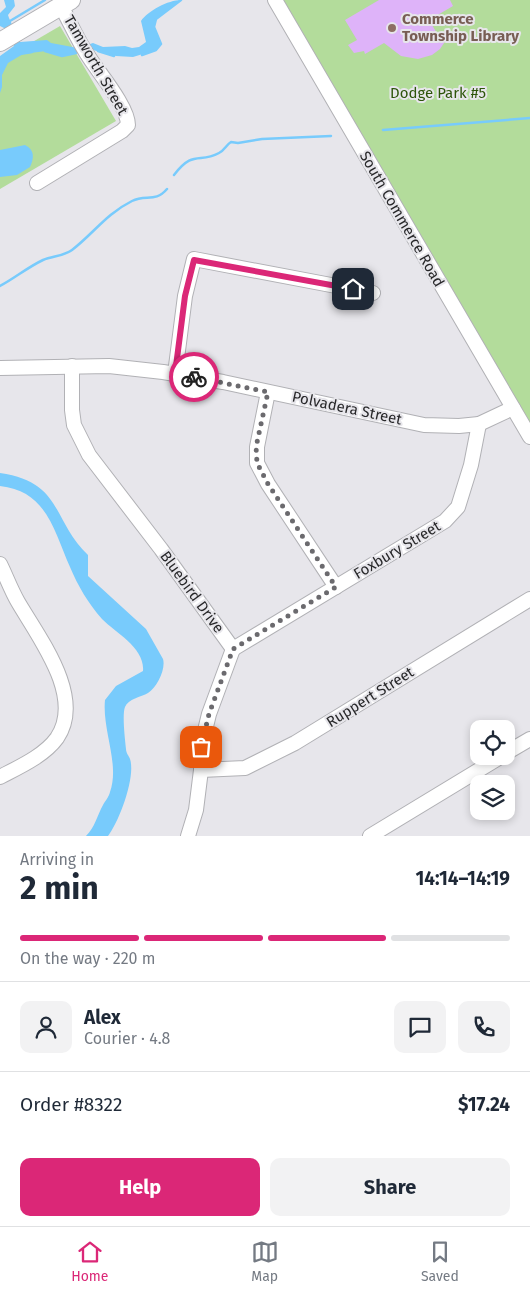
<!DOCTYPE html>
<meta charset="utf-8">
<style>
:root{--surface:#fff;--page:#f2f2f3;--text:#1f2937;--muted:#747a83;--line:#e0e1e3;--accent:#db2777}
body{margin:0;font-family:"Fira Sans",sans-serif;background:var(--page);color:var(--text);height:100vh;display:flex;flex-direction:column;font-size:19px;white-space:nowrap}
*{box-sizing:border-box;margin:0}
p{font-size:16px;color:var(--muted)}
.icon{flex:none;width:28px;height:28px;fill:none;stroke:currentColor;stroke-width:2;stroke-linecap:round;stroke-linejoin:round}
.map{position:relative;height:836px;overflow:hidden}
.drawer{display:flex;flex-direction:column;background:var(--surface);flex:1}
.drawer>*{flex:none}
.tools{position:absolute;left:470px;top:720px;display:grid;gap:10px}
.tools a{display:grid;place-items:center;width:45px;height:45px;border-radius:10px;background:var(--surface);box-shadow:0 2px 8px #0003;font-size:25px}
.pin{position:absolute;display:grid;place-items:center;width:42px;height:42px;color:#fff;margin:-21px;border-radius:10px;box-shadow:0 2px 8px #0006}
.courier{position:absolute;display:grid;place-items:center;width:50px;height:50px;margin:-25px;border:4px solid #db2777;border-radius:50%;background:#fff;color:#222;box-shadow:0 1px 6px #0007}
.summary em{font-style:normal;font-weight:700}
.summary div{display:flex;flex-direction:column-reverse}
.summary{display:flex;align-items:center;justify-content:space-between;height:85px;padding:0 20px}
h1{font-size:32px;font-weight:700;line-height:38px}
.bar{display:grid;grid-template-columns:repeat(4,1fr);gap:8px 5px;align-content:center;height:60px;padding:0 20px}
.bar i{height:6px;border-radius:4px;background:var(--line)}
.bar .on{background:var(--accent)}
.bar p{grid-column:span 4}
.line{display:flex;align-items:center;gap:12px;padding:0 20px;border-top:1px solid var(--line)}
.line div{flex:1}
.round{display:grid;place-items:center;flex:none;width:52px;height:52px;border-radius:10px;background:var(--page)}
.button{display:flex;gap:10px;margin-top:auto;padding:10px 20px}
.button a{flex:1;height:58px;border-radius:10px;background:var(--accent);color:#fff;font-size:20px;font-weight:700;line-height:58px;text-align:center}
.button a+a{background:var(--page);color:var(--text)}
.tabs{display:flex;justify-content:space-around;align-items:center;height:70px;border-top:1px solid var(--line);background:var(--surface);font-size:14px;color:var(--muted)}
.tabs a{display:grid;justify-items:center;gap:2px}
.tabs .on{color:var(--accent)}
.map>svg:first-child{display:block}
.green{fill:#b3dc9b}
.water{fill:#78cbfc}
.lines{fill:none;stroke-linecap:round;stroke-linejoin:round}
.stream{stroke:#78cbfc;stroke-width:2.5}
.building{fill:#deb3f9}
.minor-casing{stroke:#b1b1b5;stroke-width:16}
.major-casing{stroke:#b1b1b5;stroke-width:20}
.minor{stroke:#fff;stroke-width:14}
.major{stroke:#fff;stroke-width:18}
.done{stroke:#6b6a6e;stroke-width:5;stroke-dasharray:0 9}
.route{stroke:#db2777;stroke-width:6}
.education-dot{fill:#8d6e63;stroke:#e7e6eb;stroke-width:2}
.labels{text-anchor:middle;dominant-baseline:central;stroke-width:4;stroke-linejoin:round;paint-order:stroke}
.education-label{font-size:15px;font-weight:bold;fill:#785e54;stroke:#e7e6eb;text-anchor:start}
.street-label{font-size:15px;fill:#28282a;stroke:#e7e6eb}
.park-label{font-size:15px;fill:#2d550a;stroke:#e7e6eb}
</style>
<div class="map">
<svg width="530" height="836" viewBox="0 0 530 836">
<rect width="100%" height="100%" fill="#e7e6eb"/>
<g class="green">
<path d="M275 0H530V431Z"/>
<path d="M60 26 116 121 0 189V61Z"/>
</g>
<g class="water">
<path d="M4 0H14L15 6 8 15 9 18 20 42 47 40 51 43 78 48 93 43 103 47 125 46 132 48 139 47 146 42 141 21C148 11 168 0 181 0L156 19 154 27 161 44 156 50 133 57 116 56 89 49 62 56 46 51 23 54 8 63 2 75V87L0 93V56L14 46 4 28 0 26V13L6 7Z"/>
<path d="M25 145C35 150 34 158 30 167L17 175 0 177V150Z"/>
<path d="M0 473C63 482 52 521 88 555V576L146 629 163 659C166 669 157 687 148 693 141 697 128 699 125 707 122 714 125 740 126 749 126 753 129 756 130 759 136 777 119 822 108 836H86C95 827 97 816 103 805 105 801 109 797 110 792 120 764 102 730 105 700L116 686 143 671C145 648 116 633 102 619 88 603 78 586 70 567 54 531 47 491 0 486Z"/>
</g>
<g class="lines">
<g class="stream">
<path d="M10 21 45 0"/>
<path d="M45 51 62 56 76 53"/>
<path d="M98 51 114 56"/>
<path d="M20 54 32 52"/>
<path d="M142 55 156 50 161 44 154 27 156 19 181 0"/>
<path d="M383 130 530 118"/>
<path d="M174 175C194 149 199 164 219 153 225 150 226 145 231 142L238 143 262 139 331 136"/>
<path d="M0 286C15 278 28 267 43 260 53 256 64 256 72 250 94 233 106 214 132 201 146 194 155 203 167 189"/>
</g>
</g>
<path class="building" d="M379 0H450L453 6 429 20 438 35 446 40 440 49 432 55 418 59 401 56 384 43 365 54 364 51 354 53 348 45 357 40 345 20Z"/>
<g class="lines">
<g class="minor-casing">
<g id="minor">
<path d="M275 0 530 437"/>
<path d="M37 183 122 131 128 125C128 106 97 71 87 54 77 39 70 22 61 6"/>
<path d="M72 366V410L74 425 89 455 161 549 233 649"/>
<path d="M0 368 109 366 163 372 223 382 424 425 459 426 479 424 513 408"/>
<path d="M175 374 185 296 194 259 373 293"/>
<path d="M268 392 257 447V463L268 484 336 587"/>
<path d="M0 564C6 576 11 590 18 602 39 638 85 697 57 738 44 756 19 767 0 777"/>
<path d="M233 649 445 521 458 507 471 465 479 424"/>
<path d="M506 753 530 739"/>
<path d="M201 770 245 768 295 743 530 599"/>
<path d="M188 836 196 810 201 770V747L209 714 233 649"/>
<path d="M370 836 502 756"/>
</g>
</g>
<g class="major-casing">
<path id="major" d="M0 42 71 0"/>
</g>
<use href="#minor" class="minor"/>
<use href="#major" class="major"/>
</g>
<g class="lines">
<path class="done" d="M194 377 268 392 256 447 257 463 268 484 336 587 233 649 209 714 201 747"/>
<path class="route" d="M194 377 175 374 185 296 194 260 353 289"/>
</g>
<circle class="education-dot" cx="392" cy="28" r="5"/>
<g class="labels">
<g class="education-label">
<text x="402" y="19">Commerce<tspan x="402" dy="17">Township Library</tspan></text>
</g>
<g class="street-label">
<text transform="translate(96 65) rotate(60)">Tamworth Street</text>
<text transform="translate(402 219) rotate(60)">South Commerce Road</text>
<text transform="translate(347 408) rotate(12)">Polvadera Street</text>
<text transform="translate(397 550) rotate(-31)">Foxbury Street</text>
<text transform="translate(192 592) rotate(54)">Bluebird Drive</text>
<text transform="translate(370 697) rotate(-32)">Ruppert Street</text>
</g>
<g class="park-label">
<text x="438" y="93">Dodge Park #5</text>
</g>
</g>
</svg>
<div class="tools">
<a><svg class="icon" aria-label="locate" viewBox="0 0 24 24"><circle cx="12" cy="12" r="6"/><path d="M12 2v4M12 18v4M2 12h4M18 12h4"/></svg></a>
<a><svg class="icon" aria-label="layers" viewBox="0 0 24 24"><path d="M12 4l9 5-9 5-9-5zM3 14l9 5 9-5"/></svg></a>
</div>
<div class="pin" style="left:201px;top:747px;background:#ea580c"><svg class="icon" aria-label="bag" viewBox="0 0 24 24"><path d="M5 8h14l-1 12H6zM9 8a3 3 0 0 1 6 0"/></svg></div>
<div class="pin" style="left:353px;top:289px;background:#1f2937"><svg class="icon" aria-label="home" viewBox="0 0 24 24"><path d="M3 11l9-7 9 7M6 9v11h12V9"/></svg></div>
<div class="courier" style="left:194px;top:377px"><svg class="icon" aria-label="bike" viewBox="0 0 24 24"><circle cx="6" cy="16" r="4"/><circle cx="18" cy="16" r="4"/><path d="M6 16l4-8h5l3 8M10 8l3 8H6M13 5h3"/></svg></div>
</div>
<section class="drawer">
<div class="summary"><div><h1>2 min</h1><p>Arriving in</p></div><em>14:14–14:19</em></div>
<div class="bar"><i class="on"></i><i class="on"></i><i class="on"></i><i></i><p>On the way · 220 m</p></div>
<div class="line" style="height:90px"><a class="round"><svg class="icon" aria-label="person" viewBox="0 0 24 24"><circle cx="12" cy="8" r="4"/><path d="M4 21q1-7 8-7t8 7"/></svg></a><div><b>Alex</b><p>Courier · 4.8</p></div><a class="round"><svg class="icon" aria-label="chat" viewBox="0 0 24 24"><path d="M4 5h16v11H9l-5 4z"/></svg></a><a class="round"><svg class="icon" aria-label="phone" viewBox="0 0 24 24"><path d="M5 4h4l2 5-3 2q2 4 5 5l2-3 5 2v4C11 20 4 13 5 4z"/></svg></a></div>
<div class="line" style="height:65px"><div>Order #8322</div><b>$17.24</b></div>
<div class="button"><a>Help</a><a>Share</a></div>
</section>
<nav class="tabs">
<a class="on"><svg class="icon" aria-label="home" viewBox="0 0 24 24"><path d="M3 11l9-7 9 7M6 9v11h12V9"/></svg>Home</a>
<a><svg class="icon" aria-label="map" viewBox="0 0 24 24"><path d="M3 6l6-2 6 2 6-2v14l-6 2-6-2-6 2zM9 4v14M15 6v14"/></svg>Map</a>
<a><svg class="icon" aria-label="saved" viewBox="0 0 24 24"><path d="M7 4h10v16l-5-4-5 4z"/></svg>Saved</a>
</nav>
